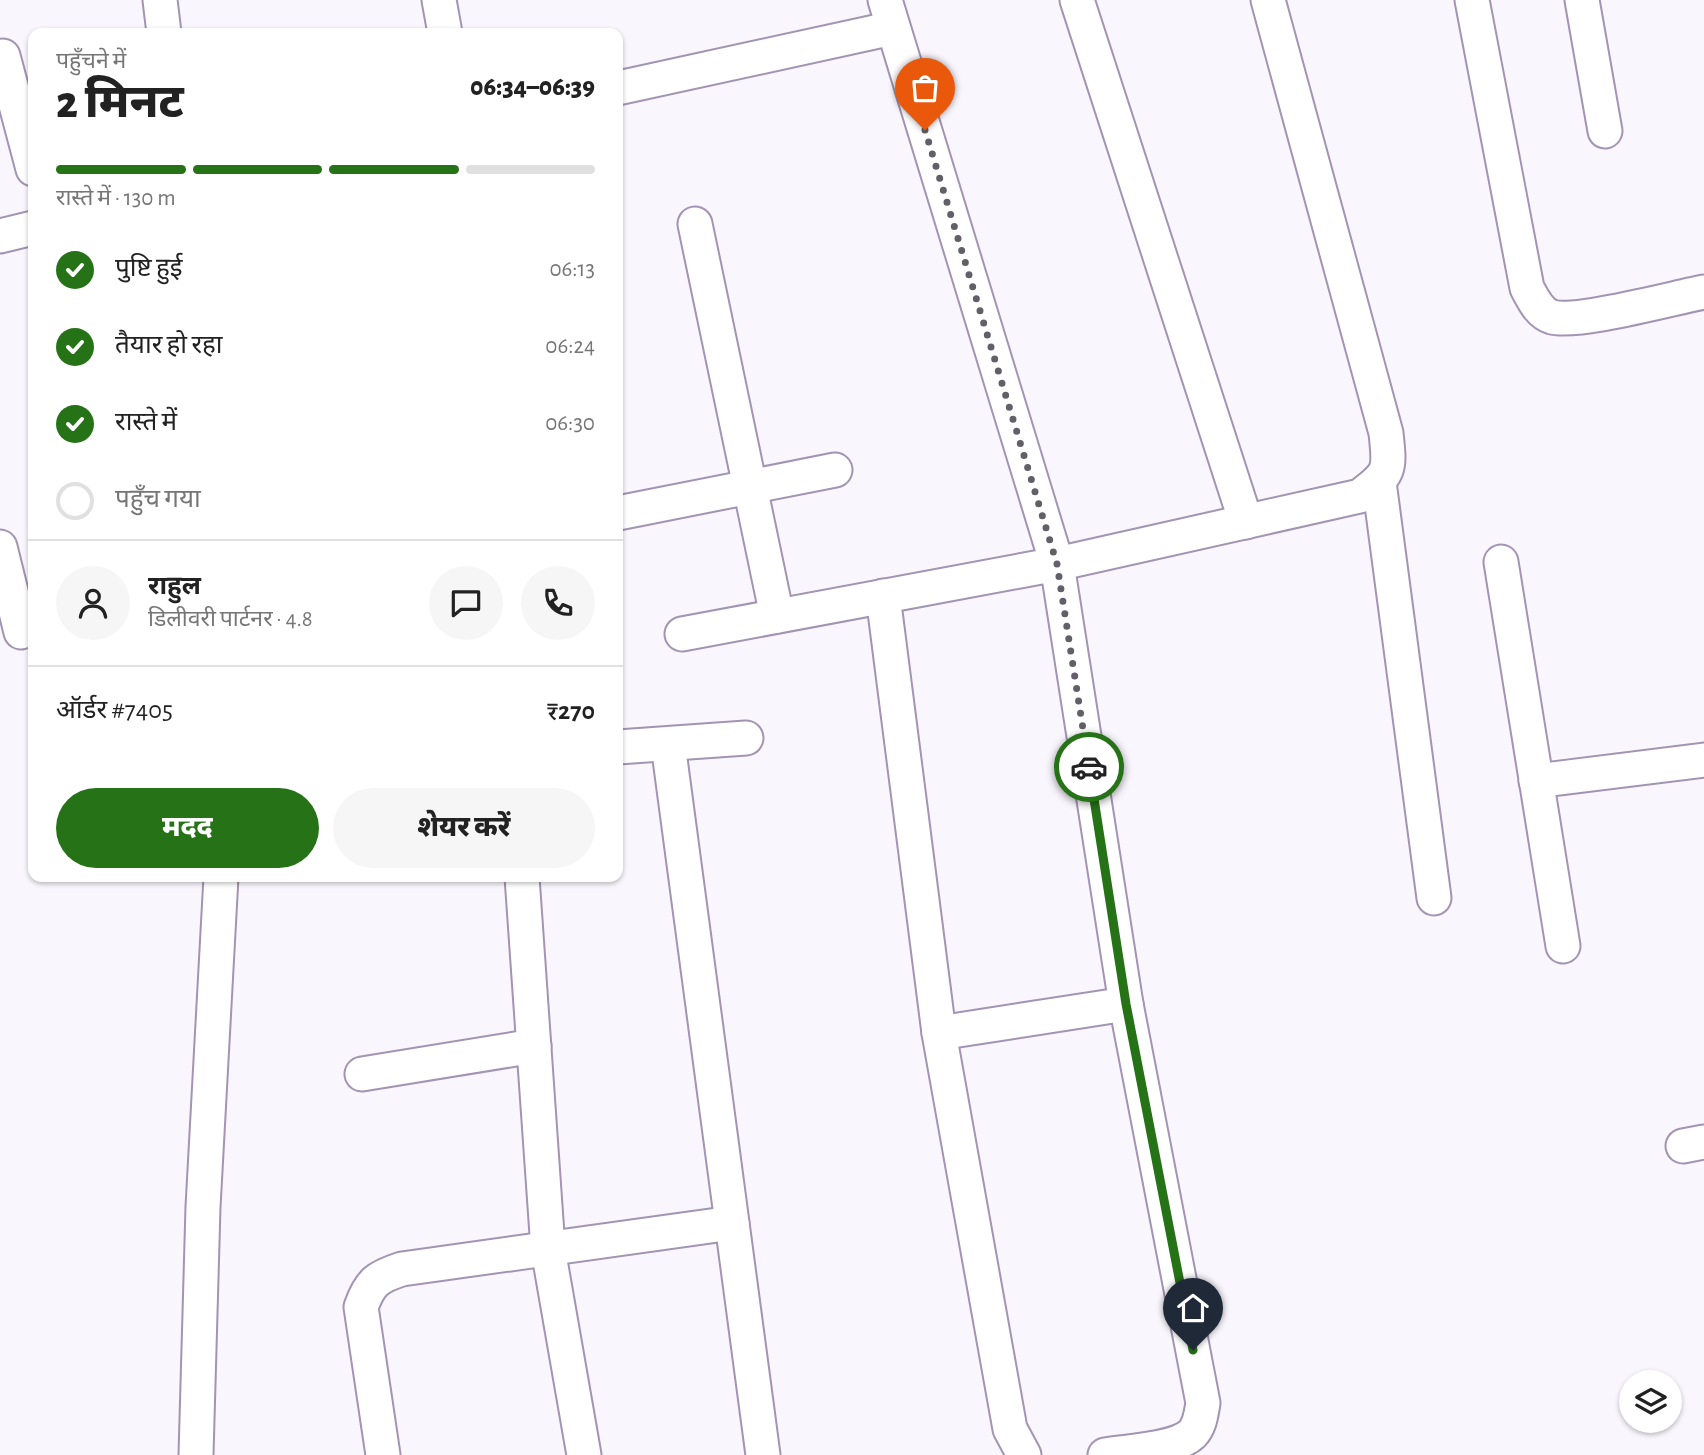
<!DOCTYPE html>
<html lang="hi">
<meta charset="utf-8">
<style>
:root{--surface:#fff;--page:#f6f6f6;--text:#222;--muted:#767676;--line:#e0e0e0;--accent:#267217}
body{margin:0;font-family:"Alegreya Sans","Noto Sans Devanagari",sans-serif;background:var(--page);color:var(--text);height:100vh;display:flex;flex-direction:column;font-size:26px;white-space:nowrap}
*{box-sizing:border-box;margin:0}
p{font-size:23px;color:var(--muted)}
.icon{flex:none;width:38px;height:38px;fill:none;stroke:currentColor;stroke-width:2;stroke-linecap:round;stroke-linejoin:round}
.map{position:relative;flex:1;overflow:hidden}
.sheet{position:absolute;left:28px;top:28px;width:595px;height:854px;display:flex;flex-direction:column;background:var(--surface);border-radius:14px;box-shadow:0 2px 5px #0004}
.sheet>*{flex:none}
.fabs{position:absolute;left:1619px;top:1370px;display:grid;gap:14px}
.fabs a{display:grid;place-items:center;width:63px;height:63px;border-radius:50%;background:var(--surface);box-shadow:0 2px 5px #0004;font-size:35px}
.pin{position:absolute;display:grid;place-items:center;width:60px;height:60px;color:#fff;margin:-72px -30px;border-radius:50% 50% 50% 0;rotate:-45deg;box-shadow:0 0 7px #0007}
.pin .icon{rotate:45deg}
.courier{position:absolute;display:grid;place-items:center;width:70px;height:70px;margin:-35px;border:5px solid #267217;border-radius:50%;background:#fff;color:#222;box-shadow:0 2px 9px #0007}
.summary em{font-style:normal;font-weight:800}
.summary div{display:flex;flex-direction:column-reverse}
.summary{display:flex;align-items:center;justify-content:space-between;height:119px;padding:0 28px}
h1{font-size:46px;font-weight:800;line-height:52px}
.bar{display:grid;grid-template-columns:repeat(4,1fr);gap:10px 7px;align-content:center;height:84px;padding:0 28px}
.bar i{height:9px;border-radius:5px;background:var(--line)}
.bar .selected{background:var(--accent)}
.bar p{grid-column:span 4}
.line{display:flex;align-items:center;gap:18px;padding:0 28px;border-top:2px solid var(--line)}
.line div{flex:1}
.round{display:grid;place-items:center;flex:none;width:74px;height:74px;border-radius:37px;background:var(--page)}
ol{padding:0 28px;list-style:none}
li{display:flex;align-items:center;gap:21px;height:77px}
li p{margin-inline-start:auto}
li .icon{padding:7px;border-radius:50%;background:var(--accent);color:#fff;stroke-width:4}
li:last-child{color:var(--muted)}
li i{width:38px;height:38px;border:4px solid var(--line);border-radius:50%}
.action{display:flex;gap:14px;margin-top:auto;padding:14px 28px}
.action a{flex:1;height:80px;border-radius:42px;background:var(--accent);color:#fff;font-size:28px;font-weight:800;line-height:80px;text-align:center}
.action a+a{background:var(--page);color:var(--text)}
.map>svg:first-child{display:block}
.lines{fill:none;stroke-linecap:round;stroke-linejoin:round}
.minor-casing{stroke:#a294b2;stroke-width:37}
.minor{stroke:#fff;stroke-width:33}
.done{stroke:#635f68;stroke-width:7;stroke-dasharray:0 12.6}
.route{stroke:#267217;stroke-width:9}
</style>
<div class="map">
<svg width="1704" height="1455" viewBox="0 0 1704 1455">
<rect width="100%" height="100%" fill="#f9f6fd"/>
<g class="lines">
<g class="minor-casing">
<g id="minor">
<path d="M160 0 164 33"/>
<path d="M439 0 445 33"/>
<path d="M1077 0 1246 522"/>
<path d="M1472 0 1527 288C1533 299 1539 313 1552 317 1577 324 1673 298 1704 292"/>
<path d="M1582 0 1605 131"/>
<path d="M3 56 33 169"/>
<path d="M618 88 893 28"/>
<path d="M695 224 777 616"/>
<path d="M0 236 33 228"/>
<path d="M1379 482 1434 898"/>
<path d="M618 513 835 470"/>
<path d="M0 547 21 632"/>
<path d="M1501 562 1563 946"/>
<path d="M883 596 939 1033 1010 1429 1024 1455"/>
<path d="M682 634 1057 564 885 0"/>
<path d="M668 744 763 1455"/>
<path d="M618 747 746 738"/>
<path d="M1536 781 1704 760"/>
<path d="M522 877 548 1249 584 1455"/>
<path d="M939 1033 1126 1004"/>
<path d="M362 1074 534 1046"/>
<path d="M1683 1146 1704 1142"/>
<path d="M196 1455 203 1207 221 877"/>
<path d="M383 1455 361 1307C370 1282 377 1277 402 1269L732 1223"/>
<path d="M1105 1455C1127 1451 1175 1450 1192 1434 1200 1426 1201 1414 1203 1403L1126 1004 1057 564 1360 496C1391 473 1390 470 1386 433L1268 0"/>
</g>
</g>
<use href="#minor" class="minor"/>
</g>
<g class="lines">
<path class="done" d="M925 130 1057 564 1089 767"/>
<path class="route" d="M1089 767 1126 1004 1193 1350"/>
</g>
</svg>
<div class="fabs">
<a><svg class="icon" aria-label="layers" viewBox="0 0 24 24"><path d="M12 4l9 5-9 5-9-5zM3 14l9 5 9-5"/></svg></a>
</div>
<div class="pin" style="left:925px;top:130px;background:#ea580c"><svg class="icon" aria-label="bag" viewBox="0 0 24 24"><path d="M5 8h14l-1 12H6zM9 8a3 3 0 0 1 6 0"/></svg></div>
<div class="pin" style="left:1193px;top:1350px;background:#1f2937"><svg class="icon" aria-label="home" viewBox="0 0 24 24"><path d="M3 11l9-7 9 7M6 9v11h12V9"/></svg></div>
<div class="courier" style="left:1089px;top:767px"><svg class="icon" aria-label="car" viewBox="0 0 24 24"><path d="M5 17H2v-5l4-1 3-4h7l3 4 3 1v5h-3M9 17h6M6 11h13"/><circle cx="7" cy="17" r="2"/><circle cx="17" cy="17" r="2"/></svg></div>
<section class="sheet">
<div class="summary"><div><h1>2 मिनट</h1><p>पहुँचने में</p></div><em>06:34–06:39</em></div>
<div class="bar"><i class="selected"></i><i class="selected"></i><i class="selected"></i><i></i><p>रास्ते में · 130 m</p></div>
<ol>
<li><svg class="icon" aria-label="check" viewBox="0 0 24 24"><path d="M5 12l5 5 9-10"/></svg>पुष्टि हुई<p>06:13</p></li>
<li><svg class="icon" aria-label="check" viewBox="0 0 24 24"><path d="M5 12l5 5 9-10"/></svg>तैयार हो रहा<p>06:24</p></li>
<li><svg class="icon" aria-label="check" viewBox="0 0 24 24"><path d="M5 12l5 5 9-10"/></svg>रास्ते में<p>06:30</p></li>
<li><i></i>पहुँच गया</li>
</ol>
<div class="line" style="height:126px"><a class="round"><svg class="icon" aria-label="person" viewBox="0 0 24 24"><circle cx="12" cy="8" r="4"/><path d="M4 21q1-7 8-7t8 7"/></svg></a><div><b>राहुल</b><p>डिलीवरी पार्टनर · 4.8</p></div><a class="round"><svg class="icon" aria-label="chat" viewBox="0 0 24 24"><path d="M4 5h16v11H9l-5 4z"/></svg></a><a class="round"><svg class="icon" aria-label="phone" viewBox="0 0 24 24"><path d="M5 4h4l2 5-3 2q2 4 5 5l2-3 5 2v4C11 20 4 13 5 4z"/></svg></a></div>
<div class="line" style="height:91px"><div>ऑर्डर #7405</div><b>₹270</b></div>
<div class="action"><a>मदद</a><a>शेयर करें</a></div>
</section>
</div>
